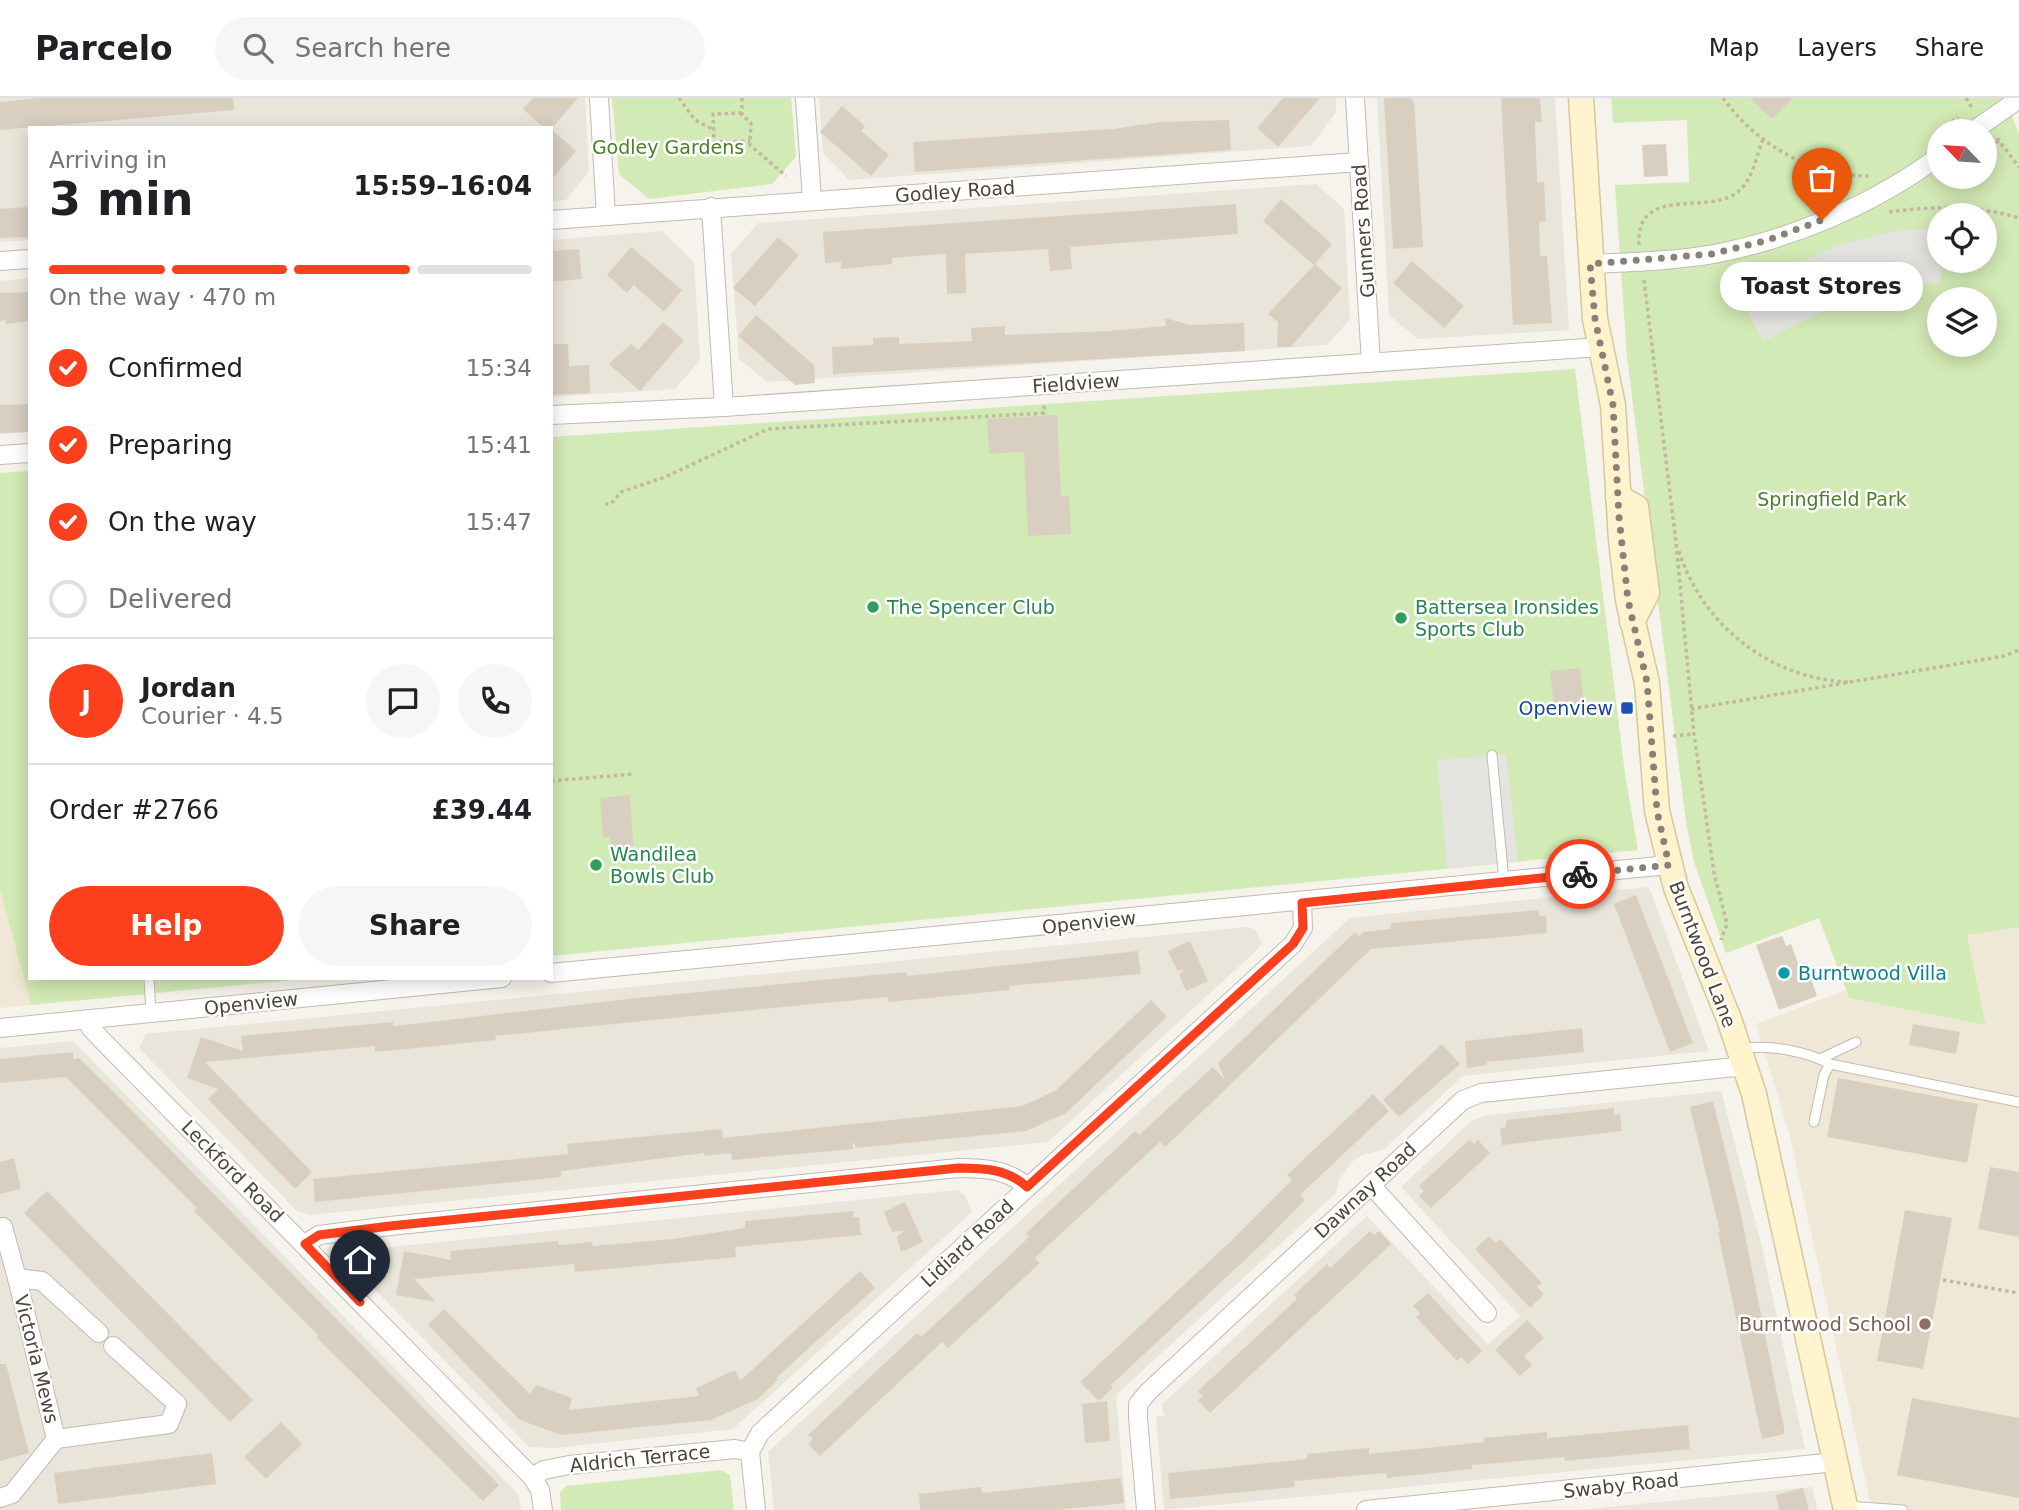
<!DOCTYPE html>
<meta charset="utf-8">
<style>
:root{--surface:#fff;--page:#f6f6f6;--text:#202124;--muted:#757577;--line:#e0e0e0;--accent:#fc3f1d}
body{margin:0;font-family:"DejaVu Sans",sans-serif;background:var(--page);color:var(--text);height:100vh;display:flex;flex-direction:column;font-size:26px;white-space:nowrap}
*{box-sizing:border-box;margin:0}
p{font-size:23px;color:var(--muted)}
.icon{flex:none;width:38px;height:38px;fill:none;stroke:currentColor;stroke-width:2;stroke-linecap:round;stroke-linejoin:round}
.map{position:relative;flex:1;overflow:hidden}
.details{position:absolute;left:28px;top:28px;width:525px;height:854px;display:flex;flex-direction:column;background:var(--surface);border-radius:0px;box-shadow:0 4px 18px #0003}
.details>*{flex:none}
.needle{width:46px;rotate:295deg}
.tools{position:absolute;left:1927px;top:21px;display:grid;gap:14px}
.tools a{display:grid;place-items:center;width:70px;height:70px;border-radius:50%;background:var(--surface);box-shadow:0 4px 18px #0003;font-size:35px}
.pin{position:absolute;display:grid;place-items:center;width:60px;height:60px;color:#fff;margin:-72px -30px;border-radius:50% 50% 50% 0;rotate:-45deg;box-shadow:0 0 7px #0007}
.pin .icon{rotate:45deg}
.courier{position:absolute;display:grid;place-items:center;width:70px;height:70px;margin:-35px;border:5px solid #fc3f1d;border-radius:50%;background:#fff;color:#222;box-shadow:0 2px 9px #0007}
.bubble{position:absolute;height:49px;border-radius:24px;background:var(--surface);box-shadow:0 4px 18px #0003;font-size:23px;font-weight:800;line-height:49px;text-align:center}
.summary em{font-style:normal;font-weight:800}
.summary div{display:flex;flex-direction:column-reverse}
.summary{display:flex;align-items:center;justify-content:space-between;height:119px;padding:0 21px}
h1{font-size:46px;font-weight:800;line-height:52px}
.bar{display:grid;grid-template-columns:repeat(4,1fr);gap:10px 7px;align-content:center;height:84px;padding:0 21px}
.bar i{height:9px;border-radius:5px;background:var(--line)}
.bar .active{background:var(--accent)}
.bar p{grid-column:span 4}
.line{display:flex;align-items:center;gap:18px;padding:0 21px;border-top:2px solid var(--line)}
.line div{flex:1}
.round{display:grid;place-items:center;flex:none;width:74px;height:74px;border-radius:37px;background:var(--page)}
ol{padding:0 21px;list-style:none}
li{display:flex;align-items:center;gap:21px;height:77px}
li p{margin-inline-start:auto}
li .icon{padding:7px;border-radius:50%;background:var(--accent);color:#fff;stroke-width:4}
li:last-child{color:var(--muted)}
li i{width:38px;height:38px;border:4px solid var(--line);border-radius:50%}
.button{display:flex;gap:14px;margin-top:auto;padding:14px 21px}
.button a{flex:1;height:80px;border-radius:42px;background:var(--accent);color:#fff;font-size:28px;font-weight:800;line-height:80px;text-align:center}
.button a+a{background:var(--page);color:var(--text)}
header{display:flex;align-items:center;gap:42px;box-sizing:border-box;height:98px;padding:0 35px;background:var(--surface);border-bottom:2px solid var(--line)}
header strong{font-size:33px}
nav{display:flex;gap:38px;margin-inline-start:auto;font-size:24px}
.search{width:490px;height:63px;background:var(--page);display:flex;align-items:center;gap:18px;box-sizing:border-box;padding:0 24px;border-radius:38px;color:var(--muted);font-size:26px}
.map>svg:first-child{display:block}
.residential{fill:#eae5da}
.education{fill:#efe8d6}
.green{fill:#d2eab5;fill-rule:evenodd}
.parking{fill:#e5e3e0}
.building{fill:#d8cfc1}
.lines{fill:none;stroke-linecap:round;stroke-linejoin:round}
.service-casing{stroke:#c2bbae;stroke-width:11}
.minor-casing{stroke:#c2bbae;stroke-width:20}
.secondary-casing{stroke:#d6c79b;stroke-width:27}
.path{stroke:#c4b79f;stroke-width:3.5;stroke-dasharray:3.5 3.5;stroke-linecap:butt}
.service{stroke:#fff;stroke-width:9}
.minor{stroke:#fff;stroke-width:18}
.secondary{stroke:#fff3cd;stroke-width:24}
.done{stroke:#878178;stroke-width:7;stroke-dasharray:0 12.6}
.route{stroke:#fc3f1d;stroke-width:9}
.leisure-dot{fill:#2e9e5b;stroke:#fff;stroke-width:2.5}
.transit-dot{fill:#1a4fb4;stroke:#fff;stroke-width:2.5}
.culture-dot{fill:#0f9aa8;stroke:#fff;stroke-width:2.5}
.education-dot{fill:#8d6e63;stroke:#fff;stroke-width:2.5}
.labels{text-anchor:middle;dominant-baseline:central;stroke-width:5;stroke-linejoin:round;paint-order:stroke}
.park-label{font-size:19px;fill:#4a7f2a;stroke:#fff}
.street-label{font-size:19px;fill:#4b4439;stroke:#fff}
.leisure-label{font-size:19px;fill:#27864d;stroke:#fff;text-anchor:start}
.transit-label{font-size:19px;fill:#164399;stroke:#fff;text-anchor:end}
.culture-label{font-size:19px;fill:#0d838f;stroke:#fff;text-anchor:start}
.education-label{font-size:19px;fill:#785e54;stroke:#fff;text-anchor:end}
</style>
<header>
<strong>Parcelo</strong>
<div class="search"><svg class="icon" aria-label="search" viewBox="0 0 24 24"><circle cx="10" cy="10" r="6"/><path d="M15 15l6 6"/></svg>Search here</div>
<nav><a>Map</a><a>Layers</a><a>Share</a></nav>
</header>
<div class="map">
<svg width="2019" height="1412" viewBox="0 0 2019 1412">
<rect width="100%" height="100%" fill="#f6f3ec"/>
<g class="residential">
<path d="M0 0H585L589 74 566 102 551 103V30H30V142L0 144Z"/>
<path d="M819 0H1336V14L1311 48 849 82 823 55Z"/>
<path d="M1377 0H1555L1569 232 1418 241 1389 217Z"/>
<path d="M1316 86 1344 111 1350 221 1327 247 767 284 739 261 731 156 758 125Z"/>
<path d="M662 133 694 164 700 262 675 291 551 299V142Z"/>
<path d="M30 180V334L0 336V183Z"/>
<path d="M1649 789 1709 953 1463 978 1383 1052 1362 1057 1353 1063 1339 1082 1336 1095 1116 1297 1126 1412H774L768 1354 1350 820Z"/>
<path d="M1247 829 1255 832 1262 845 1258 851 1048 1044 310 1117 297 1113 139 950 146 936Z"/>
<path d="M73 943 518 1396 521 1412H0V950Z"/>
<path d="M1721 993 1762 1149 1805 1351 1164 1412 1156 1319 1165 1317 1161 1307 1367 1118 1488 1246 1520 1218 1401 1089 1470 1024 1487 1017Z"/>
<path d="M957 1092 965 1097 972 1114 733 1331 554 1350 529 1349 354 1170 360 1152Z"/>
<path d="M1812 1389 1818 1412H1578Z"/>
</g>
<g class="education">
<path d="M0 791 31 907 0 910Z"/>
<path d="M2019 829V1412H1872L1790 1039 1756 926 1846 892 1849 900 1986 926 1967 837Z"/>
</g>
<g class="green">
<path d="M612 0H791L796 59 772 86 649 101 619 76Z"/>
<path d="M1611 0H2005L2019 36V829L1967 837 1986 927 1849 900 1819 820 1726 855 1694 764 1686 724 1627 259 1615 87 1689 84 1687 22 1613 25ZM1939 33H1984V79H1939ZM1939 117H1984V163H1939ZM1939 201H1984V247H1939Z"/>
<path d="M1575 271 1625 676 1638 752 551 858V339Z"/>
<path d="M30 373V880H315L31 907 0 791V375Z"/>
<path d="M721 1372 730 1377 734 1412H561L560 1395 566 1388Z"/>
</g>
<g class="parking">
<path d="M1939 130 1941 185 1902 188 1848 201 1763 243 1737 193 1768 176 1849 144 1895 133Z"/>
<path d="M1506 656 1518 763 1447 770 1437 662Z"/>
</g>
<g class="building">
<path d="M38 0H233L234 12 0 32V4Z"/>
<path d="M533 0H578L551 31 544 30 523 11Z"/>
<path d="M1283 0H1320L1278 49 1257 30Z"/>
<path d="M1384 0H1411L1414 4 1423 149 1393 151Z"/>
<path d="M1501 0H1540L1542 24H1535L1537 84H1544L1546 123 1539 124 1540 158H1547L1552 225 1513 227Z"/>
<path d="M1750 0H1793L1772 21Z"/>
<path d="M842 8 865 28 861 33 889 57 871 78 820 34Z"/>
<path d="M1229 22 1231 52 915 74 913 44 1113 31 1160 24Z"/>
<path d="M551 31 576 53 551 82Z"/>
<path d="M1666 46 1668 78 1644 79 1642 47Z"/>
<path d="M1281 101 1332 146 1314 167 1263 123Z"/>
<path d="M1236 106 1238 136 1070 149 1072 171 1050 173 1048 151 965 156 966 195 947 196 946 157 943 156 892 160V166L841 171V164L825 165 823 134Z"/>
<path d="M30 109V139L0 140V111Z"/>
<path d="M778 139 799 157 755 208 733 190Z"/>
<path d="M631 149 682 192 664 214 634 187 627 195 607 177Z"/>
<path d="M579 151 582 181 551 184V153Z"/>
<path d="M1412 163 1464 208 1444 230 1393 185Z"/>
<path d="M1315 166 1342 190 1291 249H1277L1278 224 1268 216Z"/>
<path d="M30 194V223L6 226V222L0 223V195Z"/>
<path d="M756 217 814 267 815 285 795 287 738 238Z"/>
<path d="M1165 220 1190 227 1244 225 1245 253 833 276 832 249 873 247V240L899 239V246L972 243 971 230 1005 228V237L1109 233 1166 228Z"/>
<path d="M663 224 684 242 640 293 609 266 631 246 638 252Z"/>
<path d="M551 246H568L569 268 589 267 590 295 551 297Z"/>
<path d="M30 306V334L0 335V307Z"/>
<path d="M1057 317 1061 398H1069L1071 436 1028 438 1024 354 989 356 987 321Z"/>
<path d="M1580 570 1585 613 1555 617 1550 573Z"/>
<path d="M630 697 634 760 611 762 610 739 603 740 600 700Z"/>
<path d="M1636 797 1693 945 1670 954 1614 806Z"/>
<path d="M1539 812V818H1546L1547 835 1371 851 1180 1035 1165 1049 1160 1044 1053 1143 1035 1160 1040 1165 948 1250 942 1244 820 1358 808 1346 813 1341 808 1337 917 1235 921 1239 1007 1160 1029 1139 1026 1135 1135 1033 1139 1037 1213 969 1225 982 1218 965 1355 834 1359 838 1363 834 1391 831V825Z"/>
<path d="M1782 838 1786 848 1791 846 1802 876 1809 874 1817 898 1779 912 1756 847Z"/>
<path d="M1190 843 1208 883 1186 893 1179 877 1184 872H1177L1168 853Z"/>
<path d="M1138 853 1141 876 1009 888V892L889 904 888 899 752 912 495 938 496 942 406 951 375 954V948L205 964 312 1074 295 1091 208 1001 218 991 187 980 201 939 243 953 241 938 393 924V928L413 926 636 900 906 874 907 878Z"/>
<path d="M1151 902 1167 919 1066 1015 1026 1033 856 1050 853 1043V1051L732 1062 731 1055 705 1058 704 1055 561 1073V1079L315 1104 313 1081 568 1056 567 1046 587 1044 722 1031 723 1040 1022 1008 1055 993Z"/>
<path d="M1913 926 1960 934 1956 956 1909 947Z"/>
<path d="M1582 930 1584 954 1487 964V967L1467 970 1465 943Z"/>
<path d="M1442 946 1460 966 1399 1019 1383 1002Z"/>
<path d="M73 954V961L79 960 107 987 499 1387 483 1403 332 1255 316 1239 318 1237 194 1113 197 1110 66 979 0 985V961Z"/>
<path d="M1838 980 1978 1006 1967 1065 1827 1039Z"/>
<path d="M1373 996 1389 1013 1300 1097 1305 1102 1263 1145 1111 1287 1113 1290 1099 1303 1080 1284 1232 1142 1292 1082 1287 1077Z"/>
<path d="M1713 1003 1740 1112 1784 1330V1336L1762 1341 1718 1135 1720 1134 1690 1009Z"/>
<path d="M1614 1010V1017L1620 1016 1622 1033 1502 1047 1500 1030 1506 1029V1022Z"/>
<path d="M1469 1042 1474 1046 1478 1042 1490 1055 1431 1110 1419 1098 1424 1093 1419 1088Z"/>
<path d="M14 1060 21 1091 0 1096V1064Z"/>
<path d="M1990 1069 2019 1074V1139L1978 1131Z"/>
<path d="M47 1093 253 1302 230 1324 24 1115Z"/>
<path d="M905 1104 923 1144 901 1154 897 1139 905 1132 892 1134 884 1114Z"/>
<path d="M1905 1112 1952 1120 1923 1271 1877 1263Z"/>
<path d="M853 1113V1120L859 1119 861 1137 735 1149 736 1159 716 1161 575 1174 574 1166 414 1181 436 1204 396 1197 404 1153 451 1162 450 1153 558 1143 559 1147 592 1144 593 1148 673 1141 745 1130V1123Z"/>
<path d="M1370 1133 1374 1137 1379 1133 1391 1146 1210 1315 1198 1302 1203 1298 1198 1293 1297 1201 1294 1197 1327 1166 1330 1170Z"/>
<path d="M1489 1138 1496 1145 1500 1141 1542 1185 1537 1189 1544 1196 1530 1210 1475 1151Z"/>
<path d="M860 1173 875 1190 776 1280 778 1282 758 1301 711 1322 561 1337 520 1322 428 1227 444 1211 530 1296 536 1287 572 1300 569 1312 699 1298 696 1290 735 1272 740 1283Z"/>
<path d="M1428 1195 1482 1253 1468 1266 1461 1259 1457 1263 1416 1219 1420 1215 1413 1208Z"/>
<path d="M1527 1222 1544 1240 1524 1258 1532 1267 1520 1278 1495 1252Z"/>
<path d="M0 1266H6L29 1355 0 1363Z"/>
<path d="M1912 1300 2019 1320V1400L1897 1377Z"/>
<path d="M1107 1303 1110 1343 1085 1345 1082 1306Z"/>
<path d="M281 1324 302 1346 266 1381 244 1359Z"/>
<path d="M1688 1327 1690 1351 1565 1363 1564 1359 1497 1365 1472 1367V1371L1387 1380 1386 1375 1294 1383 1295 1389 1170 1401 1168 1375 1307 1361V1356L1357 1351 1369 1350V1356L1484 1344V1340L1547 1334V1340Z"/>
<path d="M212 1355 216 1386 58 1406 54 1375Z"/>
<path d="M1121 1380 1124 1405 1057 1412H920L919 1396 981 1389 982 1395Z"/>
<path d="M1803 1390 1809 1412H1779L1776 1397Z"/>
</g>
<g class="lines">
<g class="service-casing">
<g id="service">
<path d="M1492 657 1504 783"/>
<path d="M149 880 151 915"/>
<path d="M1741 951C1767 946 1806 953 1830 966L2019 1004"/>
<path d="M1820 961 1856 944"/>
<path d="M1814 1024 1824 977 1830 966"/>
<path d="M1847 1408 1903 1412"/>
</g>
</g>
<g class="minor-casing">
<g id="minor">
<path d="M599 0 606 118"/>
<path d="M805 0 812 102"/>
<path d="M1355 0 1371 265"/>
<path d="M1973 33 2019 1"/>
<path d="M711 109 724 309"/>
<path d="M551 122 1359 64"/>
<path d="M0 163 30 161"/>
<path d="M1590 166C1631 164 1674 163 1714 156 1792 141 1875 106 1939 58"/>
<path d="M551 317 724 309 1600 249"/>
<path d="M0 357 30 355"/>
<path d="M551 875 1669 767"/>
<path d="M89 921 90 929 98 938 532 1379 540 1392 543 1412"/>
<path d="M0 930 502 880"/>
<path d="M1371 1087 1487 1215"/>
<path d="M3 1129 17 1180"/>
<path d="M305 1146 319 1137 390 1128 958 1070C984 1070 1008 1071 1027 1089"/>
<path d="M56 1341 169 1326 177 1306 113 1248"/>
<path d="M532 1379 544 1372 569 1367 735 1351 750 1354"/>
<path d="M0 1400 12 1396 56 1341 17 1180 42 1183 99 1235"/>
<path d="M756 1412 750 1354 760 1335 1293 846 1303 830 1302 805"/>
<path d="M1146 1412 1138 1320V1306L1148 1294 1463 1002 1481 995 1745 968"/>
<path d="M1366 1412 1835 1364"/>
</g>
</g>
<g class="secondary-casing">
<g id="secondary">
<path d="M1581 0 1595 221 1613 307 1621 442 1628 502 1647 585 1657 713 1676 790 1729 921 1754 996 1846 1412"/>
<path d="M1618 399 1636 409 1647 495 1632 524"/>
</g>
</g>
<g class="path">
<path d="M679 0 695 22 714 32"/>
<path d="M742 0V17L751 25 750 47 786 78"/>
<path d="M1723 0C1757 47 1812 79 1871 78"/>
<path d="M1966 0 1972 10"/>
<path d="M742 15 713 16 714 44 750 43"/>
<path d="M1941 33 1958 19"/>
<path d="M1997 40 2019 69"/>
<path d="M1984 52 1999 43"/>
<path d="M1889 114C1933 108 1976 107 2019 120"/>
<path d="M1639 147C1636 83 1713 121 1741 91 1753 79 1757 56 1763 41"/>
<path d="M1644 182 1676 444 1694 636 1714 775 1727 826 1721 842"/>
<path d="M605 406H611L621 394 665 379 768 331 1044 315V306"/>
<path d="M1679 453C1702 527 1771 582 1850 584"/>
<path d="M1691 611 2004 558 2019 552"/>
<path d="M1673 638 1694 636"/>
<path d="M551 683 633 676"/>
<path d="M1943 1182 2019 1195"/>
</g>
<use href="#service" class="service"/>
<use href="#minor" class="minor"/>
<use href="#secondary" class="secondary"/>
</g>
<g class="lines">
<path class="done" d="M1580 776 1669 767 1657 713 1647 584 1628 502 1619 419 1613 307 1595 221 1590 166 1712 156 1768 142 1822 122"/>
<path class="route" d="M360 1204 305 1146 319 1137 390 1128 958 1070C984 1070 1008 1071 1027 1089L1293 846 1303 830 1302 805 1580 776"/>
</g>
<g class="leisure-dot">
<circle cx="873" cy="509" r="7"/>
<circle cx="1401" cy="520" r="7"/>
<circle cx="596" cy="767" r="7"/>
</g>
<rect class="transit-dot" x="1620" y="603" width="14" height="14" rx="3.5"/>
<circle class="culture-dot" cx="1784" cy="875" r="7"/>
<circle class="education-dot" cx="1925" cy="1226" r="7"/>
<g class="labels">
<g class="park-label">
<text x="668" y="49">Godley Gardens</text>
<text x="1832" y="401">Springfield Park</text>
</g>
<g class="street-label">
<text transform="translate(955 93) rotate(-4)">Godley Road</text>
<text transform="translate(1363 133) rotate(-94)">Gunners Road</text>
<text transform="translate(1076 285) rotate(-4)">Fieldview</text>
<text transform="translate(1089 824) rotate(-6)">Openview</text>
<text transform="translate(1703 856) rotate(69)">Burntwood Lane</text>
<text transform="translate(251 905) rotate(-6)">Openview</text>
<text transform="translate(233 1073) rotate(45)">Leckford Road</text>
<text transform="translate(1365 1092) rotate(-43)">Dawnay Road</text>
<text transform="translate(967 1145) rotate(-43)">Lidiard Road</text>
<text transform="translate(37 1261) rotate(76)">Victoria Mews</text>
<text transform="translate(640 1360) rotate(-6)">Aldrich Terrace</text>
<text transform="translate(1621 1387) rotate(-6)">Swaby Road</text>
</g>
<g class="leisure-label">
<text x="887" y="509">The Spencer Club</text>
<text x="1415" y="509">Battersea Ironsides<tspan x="1415" dy="22">Sports Club</tspan></text>
<text x="610" y="756">Wandilea<tspan x="610" dy="22">Bowls Club</tspan></text>
</g>
<g class="transit-label">
<text x="1613" y="610">Openview</text>
</g>
<g class="culture-label">
<text x="1798" y="875">Burntwood Villa</text>
</g>
<g class="education-label">
<text x="1911" y="1226">Burntwood School</text>
</g>
</g>
</svg>
<div class="tools">
<a><svg class="needle" viewBox="-14 -14 28 28"><path d="M0-13l5 13h-10z" fill="#e53935"/><path d="M0 13l5-13h-10z" fill="#757577"/></svg></a>
<a><svg class="icon" aria-label="locate" viewBox="0 0 24 24"><circle cx="12" cy="12" r="6"/><path d="M12 2v4M12 18v4M2 12h4M18 12h4"/></svg></a>
<a><svg class="icon" aria-label="layers" viewBox="0 0 24 24"><path d="M12 4l9 5-9 5-9-5zM3 14l9 5 9-5"/></svg></a>
</div>
<div class="pin" style="left:1822px;top:122px;background:#ea580c"><svg class="icon" aria-label="bag" viewBox="0 0 24 24"><path d="M5 8h14l-1 12H6zM9 8a3 3 0 0 1 6 0"/></svg></div>
<div class="pin" style="left:360px;top:1204px;background:#1f2937"><svg class="icon" aria-label="home" viewBox="0 0 24 24"><path d="M3 11l9-7 9 7M6 9v11h12V9"/></svg></div>
<div class="courier" style="left:1580px;top:776px"><svg class="icon" aria-label="bike" viewBox="0 0 24 24"><circle cx="6" cy="16" r="4"/><circle cx="18" cy="16" r="4"/><path d="M6 16l4-8h5l3 8M10 8l3 8H6M13 5h3"/></svg></div>
<div class="bubble" style="left:1720px;top:164px;width:203px">Toast Stores</div>
<section class="details">
<div class="summary"><div><h1>3 min</h1><p>Arriving in</p></div><em>15:59–16:04</em></div>
<div class="bar"><i class="active"></i><i class="active"></i><i class="active"></i><i></i><p>On the way · 470 m</p></div>
<ol>
<li><svg class="icon" aria-label="check" viewBox="0 0 24 24"><path d="M5 12l5 5 9-10"/></svg>Confirmed<p>15:34</p></li>
<li><svg class="icon" aria-label="check" viewBox="0 0 24 24"><path d="M5 12l5 5 9-10"/></svg>Preparing<p>15:41</p></li>
<li><svg class="icon" aria-label="check" viewBox="0 0 24 24"><path d="M5 12l5 5 9-10"/></svg>On the way<p>15:47</p></li>
<li><i></i>Delivered</li>
</ol>
<div class="line" style="height:126px"><b class="round" style="background:var(--accent);color:#fff">J</b><div><b>Jordan</b><p>Courier · 4.5</p></div><a class="round"><svg class="icon" aria-label="chat" viewBox="0 0 24 24"><path d="M4 5h16v11H9l-5 4z"/></svg></a><a class="round"><svg class="icon" aria-label="phone" viewBox="0 0 24 24"><path d="M5 4h4l2 5-3 2q2 4 5 5l2-3 5 2v4C11 20 4 13 5 4z"/></svg></a></div>
<div class="line" style="height:91px"><div>Order #2766</div><b>£39.44</b></div>
<div class="button"><a>Help</a><a>Share</a></div>
</section>
</div>
